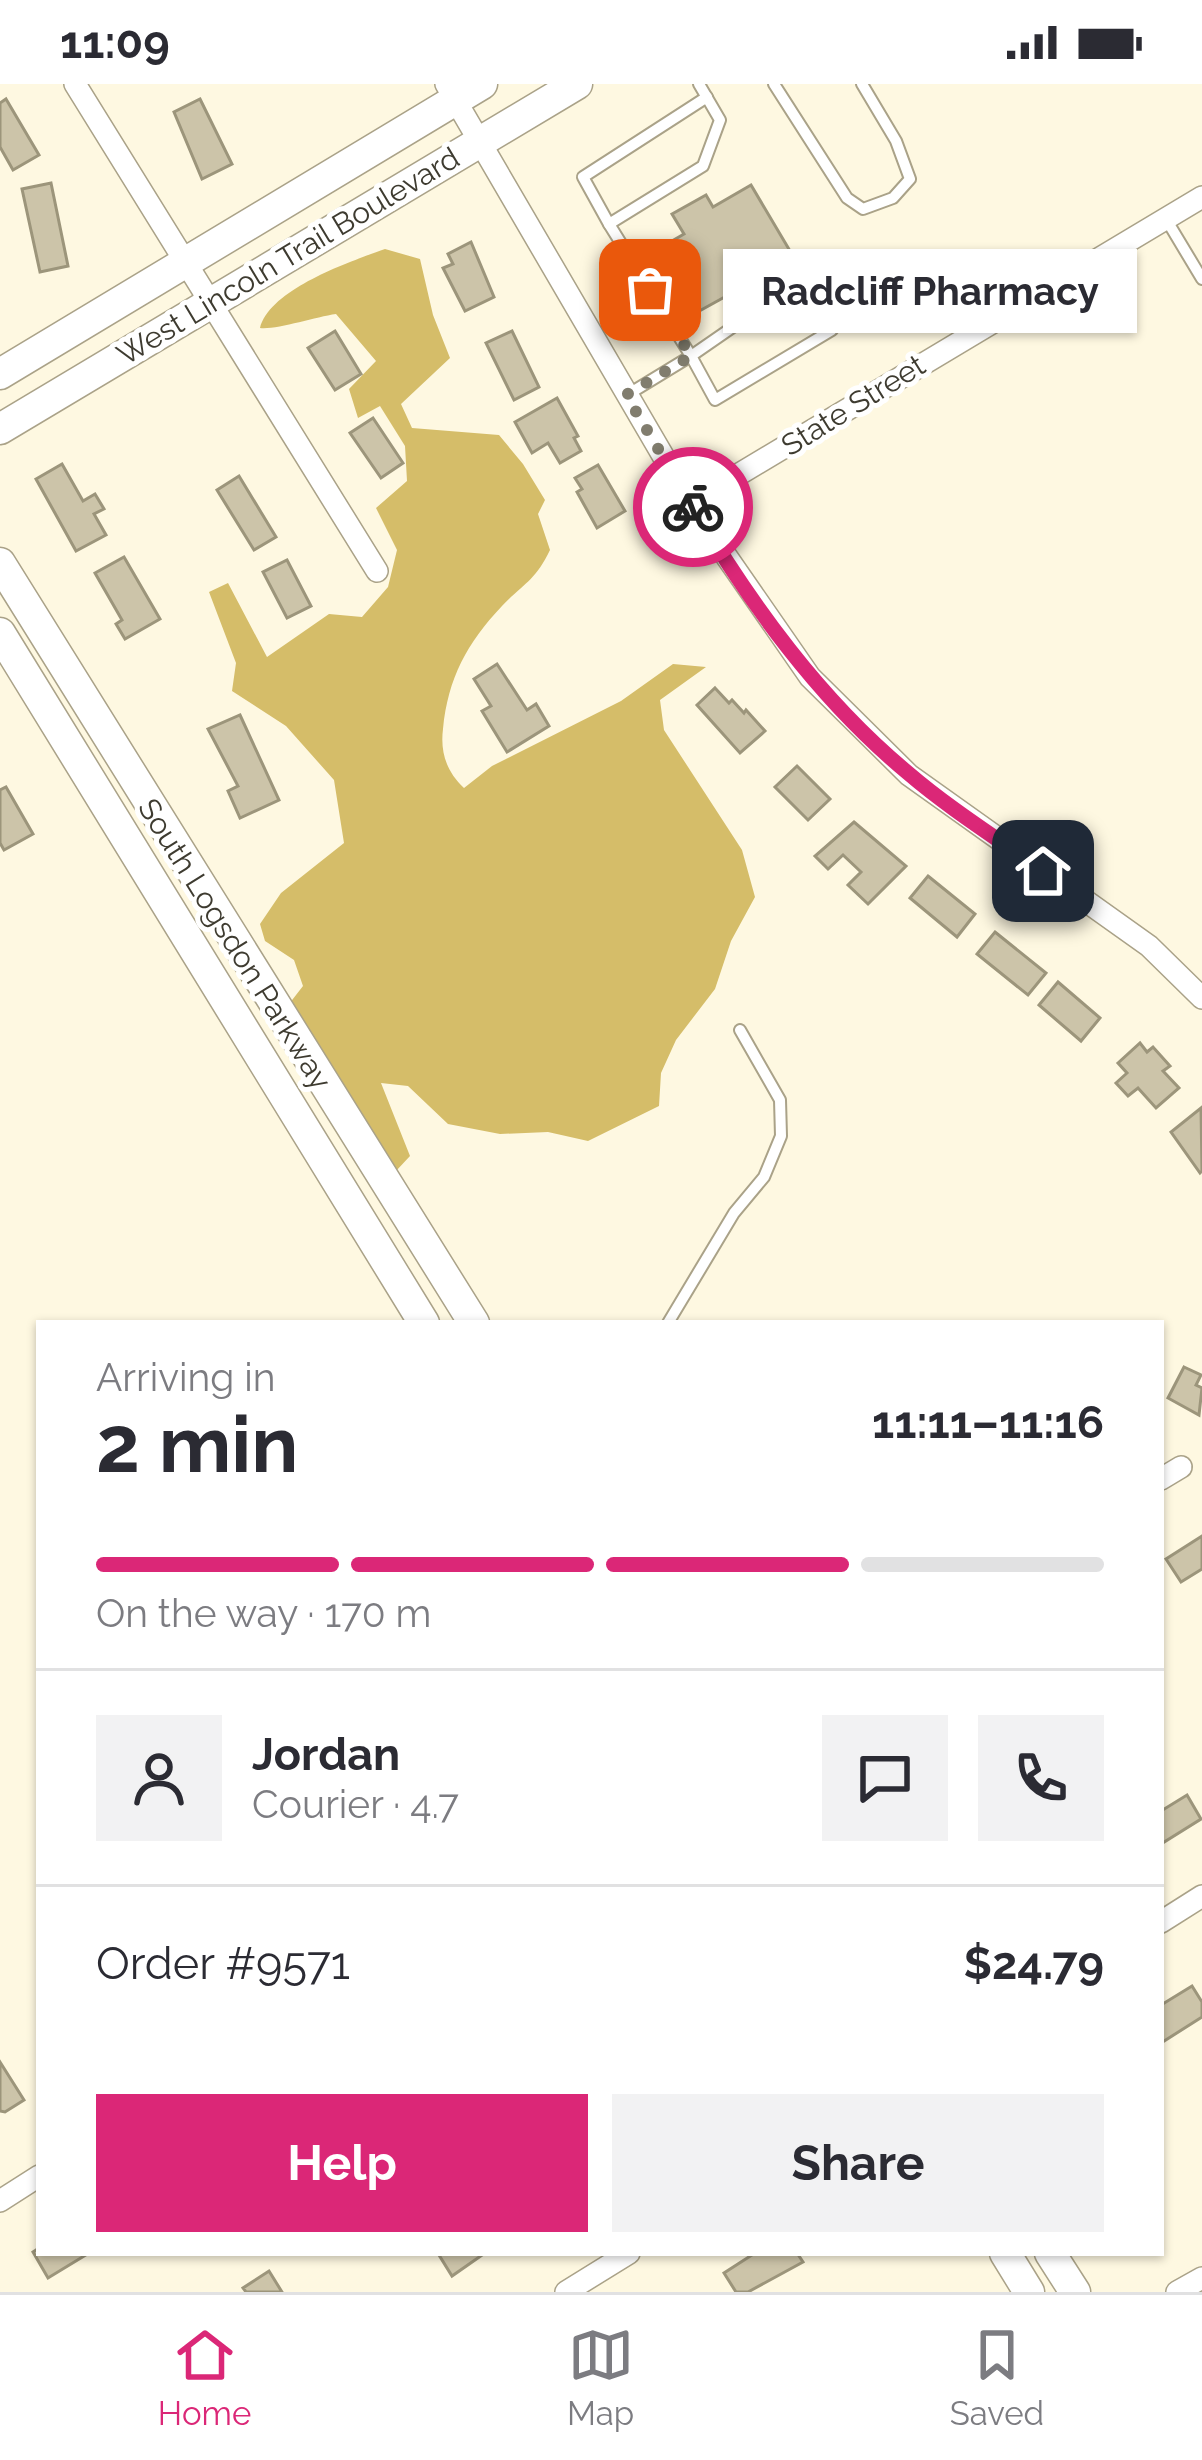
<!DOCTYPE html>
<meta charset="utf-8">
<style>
:root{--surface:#fff;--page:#f2f2f3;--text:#2b2b33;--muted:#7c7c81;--line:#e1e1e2;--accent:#db2777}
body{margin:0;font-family:Raleway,sans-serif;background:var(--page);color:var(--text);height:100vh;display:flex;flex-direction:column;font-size:45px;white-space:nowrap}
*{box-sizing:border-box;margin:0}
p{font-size:39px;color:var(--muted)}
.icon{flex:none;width:66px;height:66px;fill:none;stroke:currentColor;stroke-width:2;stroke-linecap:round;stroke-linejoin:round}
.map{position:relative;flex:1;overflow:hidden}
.side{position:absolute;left:36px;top:1236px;width:1128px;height:936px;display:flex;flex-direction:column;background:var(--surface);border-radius:0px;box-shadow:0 3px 9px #0004}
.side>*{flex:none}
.pin{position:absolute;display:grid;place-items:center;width:102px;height:102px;color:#fff;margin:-51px;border-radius:24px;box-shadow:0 6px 18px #0006}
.courier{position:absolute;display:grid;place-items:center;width:120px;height:120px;margin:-60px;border:9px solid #db2777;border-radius:50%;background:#fff;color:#222;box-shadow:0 3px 15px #0007}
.bubble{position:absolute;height:84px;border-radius:0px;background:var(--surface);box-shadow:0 3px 9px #0004;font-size:39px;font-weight:700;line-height:84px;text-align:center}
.summary em{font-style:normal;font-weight:700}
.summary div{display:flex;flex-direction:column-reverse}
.summary{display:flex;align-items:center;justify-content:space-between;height:204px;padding:0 60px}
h1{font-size:78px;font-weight:700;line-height:90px}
.bar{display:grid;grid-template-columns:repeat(4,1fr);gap:18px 12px;align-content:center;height:144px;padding:0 60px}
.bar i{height:15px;border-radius:9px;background:var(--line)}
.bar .on{background:var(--accent)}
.bar p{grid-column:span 4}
.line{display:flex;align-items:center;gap:30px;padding:0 60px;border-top:3px solid var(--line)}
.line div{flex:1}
.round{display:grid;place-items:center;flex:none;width:126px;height:126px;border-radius:0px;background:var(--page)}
.action{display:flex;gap:24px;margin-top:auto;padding:24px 60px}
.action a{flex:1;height:138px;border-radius:0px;background:var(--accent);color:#fff;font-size:48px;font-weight:700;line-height:138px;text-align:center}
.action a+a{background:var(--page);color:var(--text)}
.status{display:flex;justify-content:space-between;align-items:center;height:84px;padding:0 60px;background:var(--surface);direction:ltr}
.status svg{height:33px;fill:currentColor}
.menu{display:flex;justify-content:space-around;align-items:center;height:168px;border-top:3px solid var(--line);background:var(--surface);font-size:33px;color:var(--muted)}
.menu a{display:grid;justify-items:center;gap:6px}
.menu .on{color:var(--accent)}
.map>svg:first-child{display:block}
.forest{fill:#d5bd69}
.building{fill:#ccc4a9;stroke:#9c957b;stroke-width:3}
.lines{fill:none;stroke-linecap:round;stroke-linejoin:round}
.service-casing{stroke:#aaa288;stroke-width:14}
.minor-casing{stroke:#aaa288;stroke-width:24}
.secondary-casing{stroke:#aaa288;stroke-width:33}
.service{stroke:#fff;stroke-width:10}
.minor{stroke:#fff;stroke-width:21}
.secondary{stroke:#fff;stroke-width:30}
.done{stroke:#817d6e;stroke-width:12;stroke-dasharray:0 21.6}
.route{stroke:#db2777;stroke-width:15}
.labels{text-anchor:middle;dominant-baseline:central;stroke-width:10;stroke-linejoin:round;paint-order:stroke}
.street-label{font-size:30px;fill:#3e3b30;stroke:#fff}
</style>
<div class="status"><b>11:09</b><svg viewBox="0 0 49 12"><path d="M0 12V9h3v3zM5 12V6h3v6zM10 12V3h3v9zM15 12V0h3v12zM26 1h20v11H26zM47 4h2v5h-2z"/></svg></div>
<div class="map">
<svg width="1202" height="2208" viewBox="0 0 1202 2208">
<rect width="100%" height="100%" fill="#fef8e1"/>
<path class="forest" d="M385 165 420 175 433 231 450 274 401 320 412 344 499 351 523 380 545 416 538 430 550 466C535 497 524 499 502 522 467 559 448 594 443 645 440 669 447 688 464 704L492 682 621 617 673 580 706 583 660 616 664 646 742 766 755 813 731 857 715 905 676 956 661 989 659 1022 588 1057 548 1048 500 1050 448 1040 408 1002 381 999 410 1072 396 1087 289 920 303 902 294 876 265 857 260 840 281 809 344 759 334 696 286 642 232 607 236 579 209 508 228 499 267 573 329 530 362 533 388 503 397 466 376 424 407 397 405 362 380 322 358 334 349 305 376 277 336 230C315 233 276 246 260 244 270 205 349 178 385 165Z"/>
<g class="building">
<path d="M6 15 39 71 13 86 0 63V19Z"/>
<path d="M200 15 232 80 202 95 174 28Z"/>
<path d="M51 99 68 182 40 188 22 105Z"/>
<path d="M751 101 793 172 757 191 767 208 749 218 741 204 683 236 646 172 684 150 672 130 706 111 713 123Z"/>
<path d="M471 158 494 213 465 227 443 184 453 180 448 170Z"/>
<path d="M335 247 361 290 335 306 308 264Z"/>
<path d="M512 247 539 303 514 316 486 259Z"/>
<path d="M557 314 578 352 574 354 581 367 560 379 548 359 532 369 515 338Z"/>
<path d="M373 334 403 379 381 394 350 349Z"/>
<path d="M62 380 83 417 95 410 104 425 94 430 106 451 76 467 36 395Z"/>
<path d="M598 381 625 427 597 444 577 408 582 405 575 394Z"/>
<path d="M239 392 276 453 254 466 217 406Z"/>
<path d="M124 473 160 535 125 555 116 540 122 536 95 489Z"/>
<path d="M287 476 311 522 287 534 263 488Z"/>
<path d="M497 580 527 626 536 620 549 642 507 668 482 627 491 622 474 595Z"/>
<path d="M715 604 729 619 732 616 744 629 746 626 765 647 740 669 697 621Z"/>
<path d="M240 631 279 716 240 734 228 707 238 702 208 645Z"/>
<path d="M797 682 830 715 808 736 775 703Z"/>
<path d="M6 703 33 750 4 766 0 759V706Z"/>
<path d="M854 738 906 782 868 820 848 801 861 788 843 771 828 785 815 772Z"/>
<path d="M928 792 975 830 957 853 910 814Z"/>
<path d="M995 848 1046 889 1028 911 977 870Z"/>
<path d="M1058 898 1100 934 1081 957 1039 921Z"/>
<path d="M1140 959 1147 968 1153 963 1170 982 1163 987 1179 1004 1156 1024 1138 1004 1128 1012 1116 999 1127 989 1118 979Z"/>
<path d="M1201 1024 1202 1087 1200 1089 1171 1048Z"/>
<path d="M1184 1283 1201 1291 1196 1301 1202 1304 1199 1331 1168 1314Z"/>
<path d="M1202 1452V1485L1181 1498 1166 1475Z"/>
<path d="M1187 1711 1201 1735 1161 1760V1727Z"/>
<path d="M1192 1902 1202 1918V1933L1161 1959V1921Z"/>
<path d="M0 1978 24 2016 5 2028 0 2027Z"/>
<path d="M39 2164V2169H89L48 2194 33 2168Z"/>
<path d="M443 2169H485L452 2192 439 2171Z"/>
<path d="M755 2169H797L803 2178 748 2208H736L724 2189Z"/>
<path d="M269 2187 282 2208H246L243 2204Z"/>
</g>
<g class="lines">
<g class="service-casing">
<g id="service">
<path d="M774 0 847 114 863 125 893 114 910 95 896 57 862 0"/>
<path d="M1166 135 1202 195"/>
<path d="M609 140 583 93 707 13"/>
<path d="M818 198 832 223V246L715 316 691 272 795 200Z"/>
<path d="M627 311 691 272 609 140 703 82 720 36 699 0"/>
<path d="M668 1239 734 1129 764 1093 781 1052 780 1016 740 946"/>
</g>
</g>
<g class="minor-casing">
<g id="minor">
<path d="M75 0 377 487"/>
<path d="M446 0 697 430 810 593 909 691 1149 862 1202 914"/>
<path d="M691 419 1202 113"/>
<path d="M1161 1395 1181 1383"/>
<path d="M1161 1838 1202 1812"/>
<path d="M0 2117 39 2092"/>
<path d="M566 2208 629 2169"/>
<path d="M1177 2208 1202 2194"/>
</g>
</g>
<g class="secondary-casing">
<g id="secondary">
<path d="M0 290 482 0"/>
<path d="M0 345 577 0"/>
<path d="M0 479 474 1239"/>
<path d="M0 549 424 1239"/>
<path d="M1005 2169 1029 2208"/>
<path d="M1050 2169 1075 2208"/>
</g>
</g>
<use href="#service" class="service"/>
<use href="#minor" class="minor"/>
<use href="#secondary" class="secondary"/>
</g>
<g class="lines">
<path class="done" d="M650 206 691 272 626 311 693 423"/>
<path class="route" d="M693 423C751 521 820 616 908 689 950 725 998 755 1043 787"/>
</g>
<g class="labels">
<g class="street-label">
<text transform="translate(288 172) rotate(-31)">West Lincoln Trail Boulevard</text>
<text transform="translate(853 321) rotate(-32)">State Street</text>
<text transform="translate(235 860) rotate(58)">South Logsdon Parkway</text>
</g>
</g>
</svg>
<div class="pin" style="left:650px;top:206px;background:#ea580c"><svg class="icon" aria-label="bag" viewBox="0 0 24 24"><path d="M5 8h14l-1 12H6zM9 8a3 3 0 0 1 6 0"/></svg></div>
<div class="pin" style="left:1043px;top:787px;background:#1f2937"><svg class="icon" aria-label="home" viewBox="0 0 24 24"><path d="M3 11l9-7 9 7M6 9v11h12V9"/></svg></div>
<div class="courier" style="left:693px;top:423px"><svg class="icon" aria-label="bike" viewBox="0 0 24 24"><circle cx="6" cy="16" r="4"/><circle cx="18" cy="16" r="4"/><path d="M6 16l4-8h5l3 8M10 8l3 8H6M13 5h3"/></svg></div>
<div class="bubble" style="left:723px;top:165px;width:414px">Radcliff Pharmacy</div>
<section class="side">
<div class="summary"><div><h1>2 min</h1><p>Arriving in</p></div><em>11:11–11:16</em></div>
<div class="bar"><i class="on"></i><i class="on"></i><i class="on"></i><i></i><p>On the way · 170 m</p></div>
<div class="line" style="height:216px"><a class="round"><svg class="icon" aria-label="person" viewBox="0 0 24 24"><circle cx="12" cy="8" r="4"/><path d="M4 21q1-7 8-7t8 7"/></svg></a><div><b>Jordan</b><p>Courier · 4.7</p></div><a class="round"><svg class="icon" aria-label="chat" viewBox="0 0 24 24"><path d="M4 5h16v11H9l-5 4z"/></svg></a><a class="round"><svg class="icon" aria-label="phone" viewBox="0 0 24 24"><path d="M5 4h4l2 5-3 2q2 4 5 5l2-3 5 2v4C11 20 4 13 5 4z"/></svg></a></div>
<div class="line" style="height:156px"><div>Order #9571</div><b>$24.79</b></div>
<div class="action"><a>Help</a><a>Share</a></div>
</section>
</div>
<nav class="menu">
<a class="on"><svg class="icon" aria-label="home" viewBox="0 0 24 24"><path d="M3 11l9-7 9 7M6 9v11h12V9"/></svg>Home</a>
<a><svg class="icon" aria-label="map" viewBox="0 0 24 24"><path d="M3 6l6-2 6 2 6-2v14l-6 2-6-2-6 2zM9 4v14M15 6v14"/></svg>Map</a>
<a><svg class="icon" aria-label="saved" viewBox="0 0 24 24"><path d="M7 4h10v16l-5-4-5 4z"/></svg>Saved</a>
</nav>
